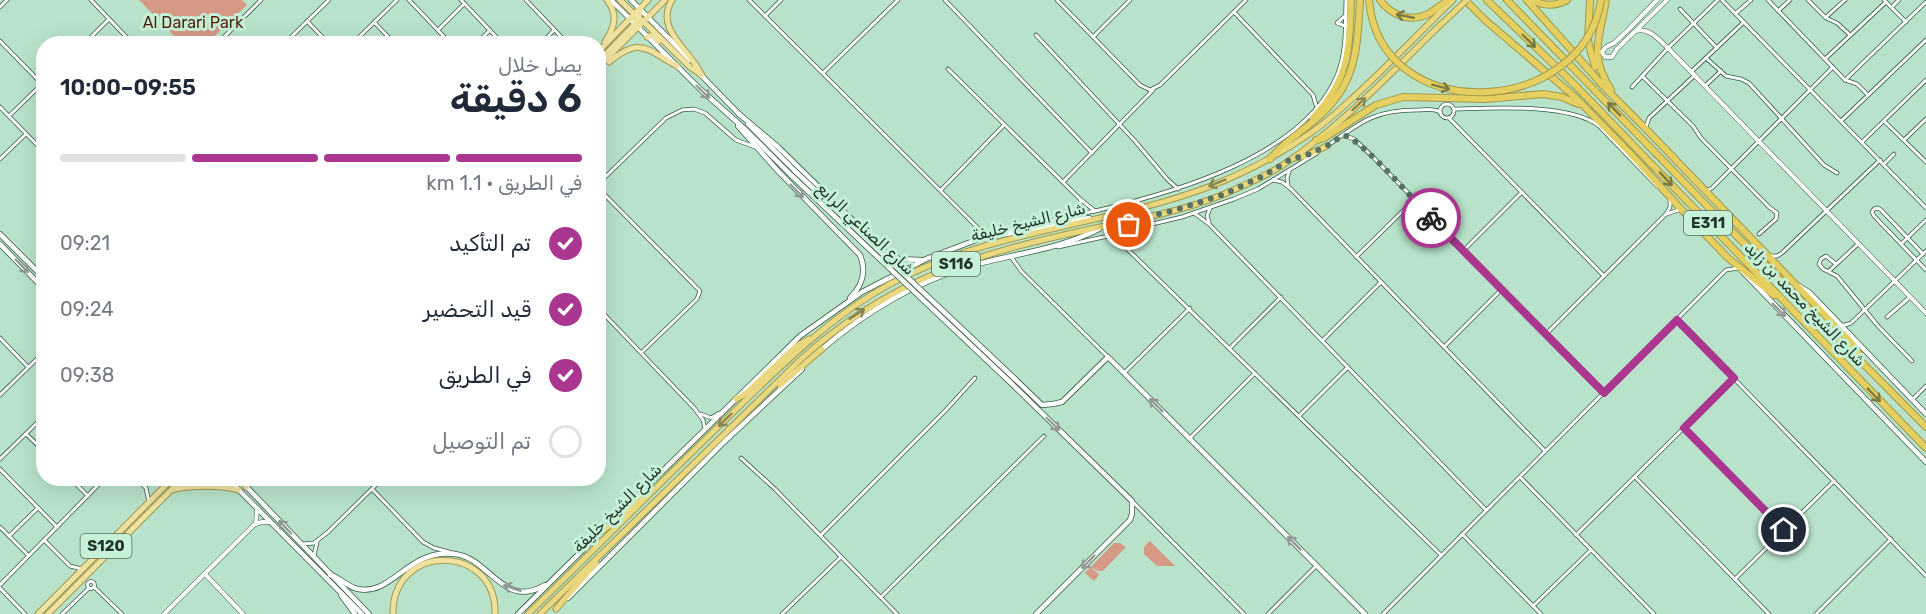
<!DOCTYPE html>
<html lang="ar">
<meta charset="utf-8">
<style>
:root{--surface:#fff;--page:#f6f6f7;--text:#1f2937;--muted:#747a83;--line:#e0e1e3;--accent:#aa368f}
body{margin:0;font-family:Rubik,"Noto Sans Arabic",sans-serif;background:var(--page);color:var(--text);direction:rtl;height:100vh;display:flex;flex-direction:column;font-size:22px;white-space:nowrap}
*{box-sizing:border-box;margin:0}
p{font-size:20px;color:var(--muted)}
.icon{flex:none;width:33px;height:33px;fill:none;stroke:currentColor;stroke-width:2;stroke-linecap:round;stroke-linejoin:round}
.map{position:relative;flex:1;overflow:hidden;direction:ltr}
.panel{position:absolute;left:36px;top:36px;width:570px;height:450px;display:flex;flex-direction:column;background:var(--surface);border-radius:24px;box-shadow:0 6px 24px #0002;direction:rtl}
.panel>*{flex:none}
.pin{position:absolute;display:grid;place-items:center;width:51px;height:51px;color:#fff;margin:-26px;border:3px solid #fff;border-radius:50%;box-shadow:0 2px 6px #0007}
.courier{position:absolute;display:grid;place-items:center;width:60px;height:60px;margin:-30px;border:4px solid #aa368f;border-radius:50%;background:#fff;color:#222;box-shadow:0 2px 8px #0007}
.headline em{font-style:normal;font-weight:600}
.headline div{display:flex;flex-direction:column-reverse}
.headline{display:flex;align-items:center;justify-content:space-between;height:102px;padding:0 24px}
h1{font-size:39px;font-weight:600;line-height:45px}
.bar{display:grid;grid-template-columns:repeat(4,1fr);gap:9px 6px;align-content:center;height:72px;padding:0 24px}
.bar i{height:8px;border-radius:4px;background:var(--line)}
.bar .on{background:var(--accent)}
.bar p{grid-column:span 4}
ol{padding:0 24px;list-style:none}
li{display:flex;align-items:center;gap:18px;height:66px}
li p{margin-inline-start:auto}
li .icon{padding:6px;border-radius:50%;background:var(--accent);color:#fff;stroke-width:4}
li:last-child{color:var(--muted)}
li i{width:33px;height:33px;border:3px solid var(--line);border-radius:50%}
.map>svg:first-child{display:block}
.green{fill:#d59986}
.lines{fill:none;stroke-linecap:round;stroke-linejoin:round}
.minor-casing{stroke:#335a44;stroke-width:4.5}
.tertiary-casing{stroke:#335a44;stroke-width:5}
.secondary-casing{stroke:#335a44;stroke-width:6}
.primary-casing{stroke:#a0994d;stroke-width:7}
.trunk-casing{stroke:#a0994d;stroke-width:7}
.motorway-casing{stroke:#a0994d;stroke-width:8}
.minor{stroke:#fff;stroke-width:3}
.tertiary{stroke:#fff;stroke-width:4}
.secondary{stroke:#fff;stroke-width:4.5}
.primary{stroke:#efe2a0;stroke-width:5}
.trunk{stroke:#ead880;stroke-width:5}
.motorway{stroke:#e4cf60;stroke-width:6}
.secondary-bridge-casing{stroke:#335a44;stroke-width:6;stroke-linecap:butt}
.trunk-bridge-casing{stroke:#a0994d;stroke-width:7;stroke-linecap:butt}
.motorway-bridge-casing{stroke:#a0994d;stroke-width:8;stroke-linecap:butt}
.secondary-bridge{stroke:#fff;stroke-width:4.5}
.trunk-bridge{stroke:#ead880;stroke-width:5}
.motorway-bridge{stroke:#e4cf60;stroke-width:6}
.oneway{stroke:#7a7a42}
.oneway2{stroke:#919a94}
.oneway3{stroke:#868655}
.done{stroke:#577162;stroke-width:6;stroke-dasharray:0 10.8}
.route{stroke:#aa368f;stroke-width:8}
.labels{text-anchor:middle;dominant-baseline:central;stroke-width:6;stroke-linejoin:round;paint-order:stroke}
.shield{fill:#c5f1d7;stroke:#546d5e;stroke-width:1.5}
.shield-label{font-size:15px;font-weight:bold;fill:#23342a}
.park-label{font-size:16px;fill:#541f0d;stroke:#c5f1d7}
.street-label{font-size:16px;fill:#23342a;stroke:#c5f1d7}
</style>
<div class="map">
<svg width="1926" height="614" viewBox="0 0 1926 614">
<rect width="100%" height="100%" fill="#b8e3ca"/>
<g class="green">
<path d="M139 0H242L247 5 207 43 182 44Z"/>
<path d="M1150 541 1175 566H1157L1144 554V547Z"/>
<path d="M1114 543H1120L1126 547 1103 571H1098L1091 567 1099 575 1094 581 1085 573Z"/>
</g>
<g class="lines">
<g class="minor-casing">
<g id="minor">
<path d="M91 0 133 44"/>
<path d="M409 0 451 44"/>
<path d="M461 0 503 44"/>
<path d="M526 0 568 44"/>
<path d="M749 0 987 237"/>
<path d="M945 0 1092 153"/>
<path d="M1057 0 1140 85 1150 90 1160 85 1246 0"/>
<path d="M1722 0 1926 208"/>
<path d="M1768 0 1845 80 1857 84 1868 95"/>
<path d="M1808 0 1826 18 1837 23 1850 35"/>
<path d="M1884 0 1906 22"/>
<path d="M0 7 7 0"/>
<path d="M1892 7 1899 0"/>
<path d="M1680 9 1717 48"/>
<path d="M1778 11 1790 0"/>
<path d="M1234 12 1313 95 1316 105"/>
<path d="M1736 13 1751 0"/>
<path d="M765 16 781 0"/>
<path d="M1345 16 1337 23 1345 26"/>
<path d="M1826 17 1845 0"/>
<path d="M307 21 329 44"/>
<path d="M374 22 395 44"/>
<path d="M438 30 464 4"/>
<path d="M1036 35 1135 141 1167 179 1178 189"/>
<path d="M1093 37 1130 0"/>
<path d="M0 41 42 84"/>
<path d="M84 44 109 19"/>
<path d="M217 44 261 0"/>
<path d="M284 44 329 0"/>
<path d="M352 44 397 0"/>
<path d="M476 44 490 30"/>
<path d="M541 44 554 30"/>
<path d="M1706 58 1726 76 1741 79 1749 83 1824 165 1837 173"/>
<path d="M1825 59 1886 2"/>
<path d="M948 69 1080 199 1095 211"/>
<path d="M1691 72 1744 22"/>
<path d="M823 73 898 0"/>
<path d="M1642 76 1693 126 1701 138 1769 207 1777 213 1776 219 1759 234"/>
<path d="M1845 80 1926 2"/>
<path d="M1705 86 1721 71"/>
<path d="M1632 87 1668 48 1718 0"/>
<circle cx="1447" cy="111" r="7"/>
<path d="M0 107 44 152"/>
<path d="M1454 109C1491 108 1570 103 1599 126L1657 186"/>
<path d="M9 116 44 82"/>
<path d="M1449 118 1604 276"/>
<path d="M1841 121 1926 40"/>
<path d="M1884 121 1926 162"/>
<path d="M1646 127 1649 118 1694 76"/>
<path d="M1343 135 1354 139 1371 155 1604 393"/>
<path d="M1904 140 1926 119"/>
<path d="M1863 141 1926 80"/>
<path d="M1327 146C1361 122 1374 110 1417 110 1425 110 1433 108 1440 112"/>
<path d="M0 159 26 134"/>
<path d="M1884 164 1894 154"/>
<path d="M1273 180 1282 182 1291 189 1545 451"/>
<path d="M1063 182 1153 90"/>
<path d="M598 184 666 118 682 110 694 109 705 113 736 140 755 147"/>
<path d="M1288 185 1287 178 1289 172"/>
<path d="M598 188 700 291 697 299 642 352"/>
<path d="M941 190 1004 125"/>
<path d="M1706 191 1712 188 1833 67"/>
<path d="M1194 213 1209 224 1486 510"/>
<path d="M1079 214 1081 207 1080 201"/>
<path d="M1667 214 1681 209"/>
<path d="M1209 222 1207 216 1210 208"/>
<path d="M1127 230 1182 217 1234 199 1258 189 1317 153"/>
<path d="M997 234C1008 229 1021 227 1033 225 1054 220 1075 215 1095 211 1173 193 1306 156 1338 73 1347 49 1345 24 1346 0"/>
<path d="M1901 244 1926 220"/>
<path d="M1058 247 1108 236 1118 240 1441 555"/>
<path d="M1464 250 1522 192"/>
<path d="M1923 254 1881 210 1878 208 1874 209 1872 212 1874 216 1926 270"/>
<path d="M1770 256H1777L1782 253 1880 160"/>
<path d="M1011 257 1022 272 1108 357"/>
<path d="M1356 257 1414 200"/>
<path d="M1836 264 1826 256 1821 259 1819 264 1823 269 1837 276 1878 326 1912 361"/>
<path d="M1829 271 1858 244"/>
<path d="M598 308 695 409 703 420 705 429"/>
<path d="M1887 317 1910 297"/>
<path d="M1677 320 1926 576"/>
<path d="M1840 325H1845L1851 323 1926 251"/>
<path d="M1546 334 1666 214 1670 207V198"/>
<path d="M0 338 28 367"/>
<path d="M1323 340 1381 282"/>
<path d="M1444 347 1502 289"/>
<path d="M1230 348 1281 297"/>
<path d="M1124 373 1190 308"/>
<path d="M0 395 44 352"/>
<path d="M1912 400 1926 386"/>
<path d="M701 414 711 418 719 413"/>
<path d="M1299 416 1348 367"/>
<path d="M1685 428 1784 530"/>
<path d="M26 434 44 451"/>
<path d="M1189 439 1255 373"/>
<path d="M741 458 775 489 897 614"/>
<path d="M0 459 44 416"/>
<path d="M0 469 57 527"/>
<path d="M1520 477 1654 614"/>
<path d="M1635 477 1769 614"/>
<path d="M70 478 88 496"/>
<path d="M136 478 146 488 149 502"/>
<path d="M372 489 423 542 434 548 453 553"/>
<path d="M1133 502 1244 614"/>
<path d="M0 527 28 555"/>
<path d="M1462 534 1541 614"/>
<path d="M821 535 946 410 975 378"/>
<path d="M1576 535 1734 378"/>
<path d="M9 536 38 508"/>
<path d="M44 540 70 566 82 569"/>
<path d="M303 544 314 543 328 532 383 478"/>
<path d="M314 556 317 542"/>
<path d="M1735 579 1834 481"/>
<circle cx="91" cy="585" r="3.5"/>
<path d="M0 585 105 478"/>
<path d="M94 587 122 614"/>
<path d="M0 588 25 614"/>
<path d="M881 597 1044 436"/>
<path d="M1533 606 1591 550"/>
<path d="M62 614 89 588"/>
<path d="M782 614 841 557"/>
<path d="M1268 614 1317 565"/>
<path d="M1383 614 1726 270 1739 268"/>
<path d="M1816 614 1891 539"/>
</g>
</g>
<g class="tertiary-casing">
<g id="tertiary">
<path d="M1657 0 1627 31 1614 43 1606 47 1602 52 1605 57H1612L1617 49 1667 0"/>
<path d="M1636 31C1649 27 1659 40 1668 48L1926 313"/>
<path d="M256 524 257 509"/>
<path d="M205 574 243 614"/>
<path d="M164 614 255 524 262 522H270"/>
</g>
</g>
<g class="secondary-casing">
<g id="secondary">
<path d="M611 0 701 90 746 130 791 175"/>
<path d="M631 0 690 60"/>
<path d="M700 74 740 115"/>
<path d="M739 114 778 147 885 252 899 259 921 260"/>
<path d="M748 124 795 171"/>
<path d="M738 126 778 171 860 255C867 271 862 286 850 298"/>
<path d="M0 234 44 278"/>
<path d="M0 244 44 289"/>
<path d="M1741 270 1926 462"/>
<path d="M1799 286 1810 293 1926 414"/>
<path d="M821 350C863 314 914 283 967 267 1011 254 1058 250 1099 229"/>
<path d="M1015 379 1042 405 1053 404 1062 402 1108 357 1365 614"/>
<path d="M1011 383 1132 501V514L1130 520 1036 614"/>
<path d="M227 478 362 614"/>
<path d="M238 478 369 614"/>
<path d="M613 520 800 336 862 292 926 259 976 240 1089 218"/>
<path d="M330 575C340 577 347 587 358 589 393 596 408 548 455 554 490 558 503 610 545 585"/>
<path d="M341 595 355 614"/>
<path d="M568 598 724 442 802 369"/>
<path d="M518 614 605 528"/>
</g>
</g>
<g class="primary-casing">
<g id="primary">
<path d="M620 0 635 15"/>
<path d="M672 0C654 30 690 49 701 74"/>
<path d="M630 19 637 18 644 22 690 67 702 75"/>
<path d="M647 37 652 35 659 41"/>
<path d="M605 42C614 28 619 15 607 0"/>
<path d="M598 52 648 0"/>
<path d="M598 62 636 23 639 17 640 8"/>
<path d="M609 62C641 35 648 51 677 66"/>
<path d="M598 67 665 0"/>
<path d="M245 478 246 487"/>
<path d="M172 490C187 485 223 485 238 490"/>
<path d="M38 614 173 478"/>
<path d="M48 614 183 478"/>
<path d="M393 614C392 542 497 543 495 614"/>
</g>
</g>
<g class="trunk-casing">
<g id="trunk">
<path d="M1295 158 1305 156 1327 146"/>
<path d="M1124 234 1127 227 1134 222"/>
<path d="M780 385 822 349"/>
<path d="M736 399 745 394 795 347 809 339"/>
<path d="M604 530 648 493"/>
<path d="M556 609 596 563"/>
<path d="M528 614C592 552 655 488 719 426 773 374 824 320 890 284 989 230 1106 226 1211 186 1246 172 1281 154 1312 132 1335 116 1355 96 1376 76 1402 51 1427 25 1453 0"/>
<path d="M540 614 800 360C889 279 976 254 1090 229 1135 220 1180 212 1222 195 1243 186 1264 177 1283 165 1340 127 1388 76 1436 29"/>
</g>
</g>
<g class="motorway-casing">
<g id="motorway">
<path d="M1380 0C1391 15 1410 23 1428 14 1435 10 1442 4 1449 0"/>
<path d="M1465 0 1485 20 1575 97 1630 153 1681 209 1728 258 1774 295"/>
<path d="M1487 0 1576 86 1926 448"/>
<path d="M1507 0 1712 211 1926 427"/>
<path d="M1527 0 1605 88 1646 129 1848 339 1859 354"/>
<path d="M1532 0C1544 6 1555 7 1567 0"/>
<path d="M1590 0 1588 41 1595 67"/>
<path d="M1606 0C1600 38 1588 54 1611 90"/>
<path d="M1313 118C1350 78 1349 51 1351 0"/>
<path d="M1316 140 1324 138 1376 105 1403 97 1485 99 1543 94 1562 97 1578 104"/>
<path d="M1270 159C1283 143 1301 132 1316 119 1357 85 1357 49 1360 0"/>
</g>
</g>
<use href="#minor" class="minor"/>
<use href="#tertiary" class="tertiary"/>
<use href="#secondary" class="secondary"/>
<use href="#primary" class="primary"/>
<use href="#trunk" class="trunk"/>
<use href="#motorway" class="motorway"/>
<g class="secondary-bridge-casing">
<g id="secondary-bridge">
<path d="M795 171 1015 379"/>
<path d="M791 175 1011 383"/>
</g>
</g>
<g class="trunk-bridge-casing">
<path id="trunk-bridge" d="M1436 29 1467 0"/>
</g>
<g class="motorway-bridge-casing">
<path id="motorway-bridge" d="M1369 0C1380 128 1583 118 1601 0"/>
</g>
<use href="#secondary-bridge" class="secondary-bridge"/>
<use href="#trunk-bridge" class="trunk-bridge"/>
<use href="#motorway-bridge" class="motorway-bridge"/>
</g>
<defs><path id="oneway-shaft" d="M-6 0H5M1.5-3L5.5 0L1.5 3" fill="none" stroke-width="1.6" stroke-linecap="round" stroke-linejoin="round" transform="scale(1.5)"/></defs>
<g class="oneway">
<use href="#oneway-shaft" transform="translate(1405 16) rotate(-169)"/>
<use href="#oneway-shaft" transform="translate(1529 41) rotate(44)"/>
<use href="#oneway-shaft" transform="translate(1441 87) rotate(15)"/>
<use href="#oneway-shaft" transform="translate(1614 109) rotate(-134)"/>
<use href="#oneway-shaft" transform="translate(1666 179) rotate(47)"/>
<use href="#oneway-shaft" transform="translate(1874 395) rotate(46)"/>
</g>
<g class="oneway2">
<use href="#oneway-shaft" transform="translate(703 92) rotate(44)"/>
<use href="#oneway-shaft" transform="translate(797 191) rotate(45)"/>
<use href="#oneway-shaft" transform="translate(22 266) rotate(46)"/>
<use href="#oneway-shaft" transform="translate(1779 310) rotate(45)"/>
<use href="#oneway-shaft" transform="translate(1156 405) rotate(-135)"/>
<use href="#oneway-shaft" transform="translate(1053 424) rotate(44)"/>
<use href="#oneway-shaft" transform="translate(285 527) rotate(-134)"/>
<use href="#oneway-shaft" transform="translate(1294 543) rotate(-135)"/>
<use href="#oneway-shaft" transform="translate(1088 562) rotate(135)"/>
<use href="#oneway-shaft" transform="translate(512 588) rotate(-161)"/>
</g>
<g class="oneway3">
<use href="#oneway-shaft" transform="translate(1359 104) rotate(-43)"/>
<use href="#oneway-shaft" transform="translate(1217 183) rotate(158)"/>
<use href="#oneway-shaft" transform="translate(857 314) rotate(-34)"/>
<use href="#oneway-shaft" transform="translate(725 420) rotate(136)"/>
</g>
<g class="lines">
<path class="done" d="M1129 225 1138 219 1172 211 1222 195 1261 177 1293 158 1305 156 1327 146 1343 135C1362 139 1414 201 1431 218"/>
<path class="route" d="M1431 218 1604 393 1677 320 1734 378 1684 428 1784 530"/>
</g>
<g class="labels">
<g class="shield">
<rect x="1684" y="211" width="48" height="24" rx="4.5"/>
<rect x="932" y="252" width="48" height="24" rx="4.5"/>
<rect x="80.5" y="534" width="51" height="24" rx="4.5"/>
</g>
<g class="shield-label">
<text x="1708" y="223">E311</text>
<text x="956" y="264">S116</text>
<text x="106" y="546">S120</text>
</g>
<g class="park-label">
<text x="193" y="22">Al Darari Park</text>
</g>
<g class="street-label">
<text transform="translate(1028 222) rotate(-14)">شارع الشيخ خليفة</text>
<text transform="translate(866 229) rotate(43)">شارع الصناعي الرابع</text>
<text transform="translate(1805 304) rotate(46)">شارع الشيخ محمد بن زايد</text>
<text transform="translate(617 508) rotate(-45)">شارع الشيخ خليفة</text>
</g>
</g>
</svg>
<div class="pin" style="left:1129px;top:225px;background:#ea580c"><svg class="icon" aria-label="bag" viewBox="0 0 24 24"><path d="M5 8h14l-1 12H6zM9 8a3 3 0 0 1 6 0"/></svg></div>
<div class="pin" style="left:1784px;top:530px;background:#1f2937"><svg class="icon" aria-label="home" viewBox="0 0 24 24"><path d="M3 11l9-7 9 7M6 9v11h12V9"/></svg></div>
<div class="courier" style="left:1431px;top:218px"><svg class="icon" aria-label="bike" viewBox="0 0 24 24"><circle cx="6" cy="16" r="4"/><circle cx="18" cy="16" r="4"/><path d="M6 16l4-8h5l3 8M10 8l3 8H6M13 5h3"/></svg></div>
<section class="panel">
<div class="headline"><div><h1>6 دقيقة</h1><p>يصل خلال</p></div><em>09:55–10:00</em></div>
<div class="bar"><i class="on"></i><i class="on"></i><i class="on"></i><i></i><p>في الطريق · 1.1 km</p></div>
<ol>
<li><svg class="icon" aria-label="check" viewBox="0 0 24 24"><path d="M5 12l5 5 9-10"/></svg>تم التأكيد<p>09:21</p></li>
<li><svg class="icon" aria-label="check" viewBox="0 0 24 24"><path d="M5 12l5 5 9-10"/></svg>قيد التحضير<p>09:24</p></li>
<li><svg class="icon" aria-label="check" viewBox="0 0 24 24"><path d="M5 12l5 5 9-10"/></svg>في الطريق<p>09:38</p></li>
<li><i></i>تم التوصيل</li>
</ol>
</section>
</div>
